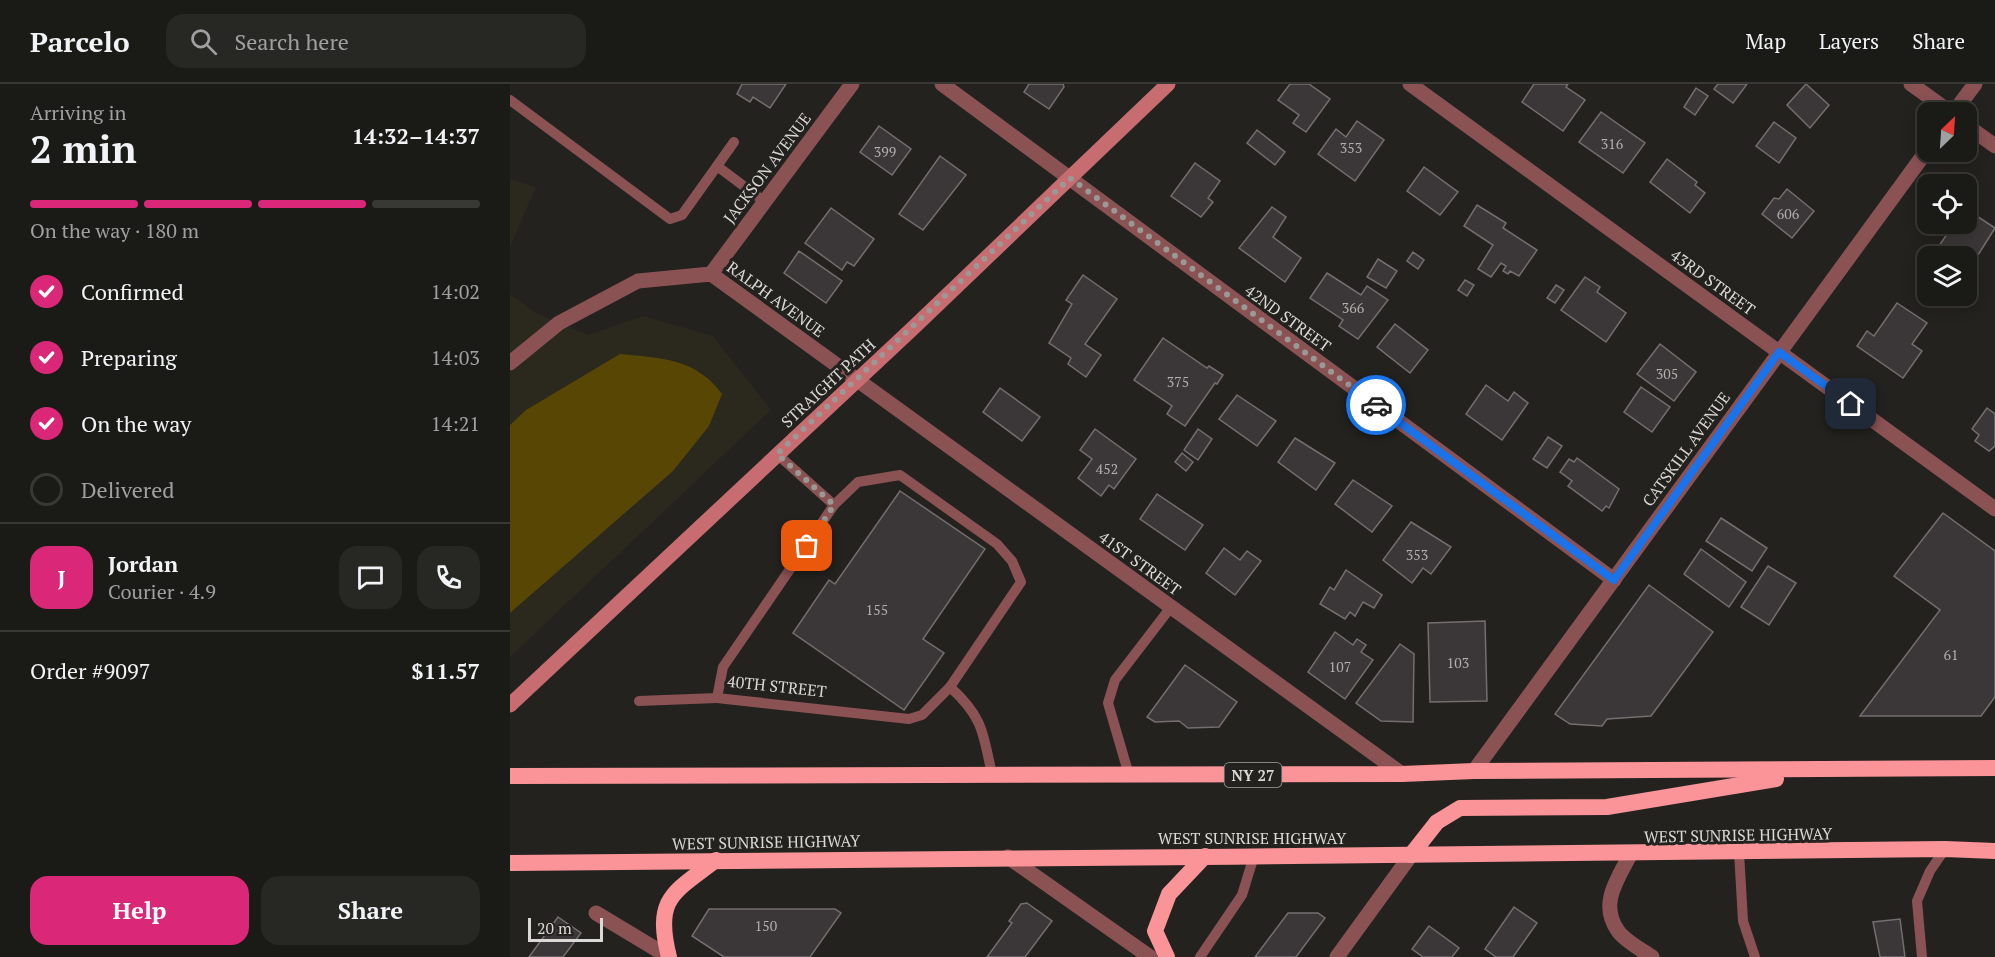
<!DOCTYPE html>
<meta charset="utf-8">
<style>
:root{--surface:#1a1a16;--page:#272723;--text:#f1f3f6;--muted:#9fa1a1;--line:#383835;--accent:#db2777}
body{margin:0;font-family:"PT Serif",serif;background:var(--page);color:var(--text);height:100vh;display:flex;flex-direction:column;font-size:22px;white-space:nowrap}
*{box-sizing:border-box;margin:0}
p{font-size:20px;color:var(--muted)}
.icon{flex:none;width:33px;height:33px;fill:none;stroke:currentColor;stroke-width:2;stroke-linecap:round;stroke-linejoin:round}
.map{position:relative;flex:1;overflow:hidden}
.side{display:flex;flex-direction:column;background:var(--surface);width:510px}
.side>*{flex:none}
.needle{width:39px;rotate:25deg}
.controls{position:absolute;left:1407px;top:18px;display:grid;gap:12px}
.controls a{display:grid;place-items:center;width:60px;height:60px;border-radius:12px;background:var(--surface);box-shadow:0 3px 15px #0003,0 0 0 2px var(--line);font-size:30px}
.scale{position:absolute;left:18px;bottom:15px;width:75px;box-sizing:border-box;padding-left:6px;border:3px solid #dad9d6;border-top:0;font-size:16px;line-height:21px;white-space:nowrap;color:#dad9d6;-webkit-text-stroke:4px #23221e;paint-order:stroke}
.pin{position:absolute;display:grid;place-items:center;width:51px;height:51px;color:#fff;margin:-26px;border-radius:12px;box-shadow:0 3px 9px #0006}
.courier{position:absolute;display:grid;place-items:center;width:60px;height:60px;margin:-30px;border:4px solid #1a73e8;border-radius:50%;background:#fff;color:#222;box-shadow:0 2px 8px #0007}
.head em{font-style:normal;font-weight:700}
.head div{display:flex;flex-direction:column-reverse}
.head{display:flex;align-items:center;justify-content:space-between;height:102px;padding:0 30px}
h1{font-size:39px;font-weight:700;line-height:45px}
.bar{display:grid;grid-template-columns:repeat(4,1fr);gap:9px 6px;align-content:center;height:72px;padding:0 30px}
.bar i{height:8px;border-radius:4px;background:var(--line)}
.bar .active{background:var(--accent)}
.bar p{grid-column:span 4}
.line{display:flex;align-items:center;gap:15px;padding:0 30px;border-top:2px solid var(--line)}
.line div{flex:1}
.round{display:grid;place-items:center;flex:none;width:63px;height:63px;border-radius:18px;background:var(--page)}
ol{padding:0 30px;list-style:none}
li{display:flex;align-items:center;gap:18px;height:66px}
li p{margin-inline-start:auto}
li .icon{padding:6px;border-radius:50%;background:var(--accent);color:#fff;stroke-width:4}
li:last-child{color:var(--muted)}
li i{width:33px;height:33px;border:3px solid var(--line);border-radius:50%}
.action{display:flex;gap:12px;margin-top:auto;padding:12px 30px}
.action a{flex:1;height:69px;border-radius:18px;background:var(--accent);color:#fff;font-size:24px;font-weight:700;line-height:69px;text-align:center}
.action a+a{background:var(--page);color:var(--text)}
header{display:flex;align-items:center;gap:36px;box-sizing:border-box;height:84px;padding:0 30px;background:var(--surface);border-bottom:2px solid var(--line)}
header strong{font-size:28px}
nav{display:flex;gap:33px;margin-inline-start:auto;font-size:21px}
.search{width:420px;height:54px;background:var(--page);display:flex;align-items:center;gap:15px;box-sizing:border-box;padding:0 21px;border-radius:18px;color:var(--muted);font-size:22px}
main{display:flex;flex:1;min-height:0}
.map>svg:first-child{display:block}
.built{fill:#2b281e}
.green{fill:#584604}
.building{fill:#3b3638;stroke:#746e71;stroke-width:1.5}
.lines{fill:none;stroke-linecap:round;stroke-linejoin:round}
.service{stroke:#8b5254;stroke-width:10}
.minor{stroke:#8b5254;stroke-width:15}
.secondary{stroke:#c76c70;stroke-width:15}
.trunk{stroke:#fa9498;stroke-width:16}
.done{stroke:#9a9996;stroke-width:6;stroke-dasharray:0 10.8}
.route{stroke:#1a73e8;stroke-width:8}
.labels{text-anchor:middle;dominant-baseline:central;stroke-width:6;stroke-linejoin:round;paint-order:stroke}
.number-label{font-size:14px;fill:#b2b0ae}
.shield{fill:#23221e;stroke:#a3a29f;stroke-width:1.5}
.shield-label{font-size:15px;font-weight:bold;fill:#dad9d6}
.street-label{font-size:16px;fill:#dad9d6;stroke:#23221e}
</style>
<header>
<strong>Parcelo</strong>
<div class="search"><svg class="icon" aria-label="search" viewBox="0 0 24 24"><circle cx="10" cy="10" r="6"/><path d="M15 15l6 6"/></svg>Search here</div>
<nav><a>Map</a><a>Layers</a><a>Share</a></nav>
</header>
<main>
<section class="side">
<div class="head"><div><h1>2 min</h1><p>Arriving in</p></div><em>14:32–14:37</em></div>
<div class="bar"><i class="active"></i><i class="active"></i><i class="active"></i><i></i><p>On the way · 180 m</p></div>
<ol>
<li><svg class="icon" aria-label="check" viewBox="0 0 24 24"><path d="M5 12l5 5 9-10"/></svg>Confirmed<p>14:02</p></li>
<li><svg class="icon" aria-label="check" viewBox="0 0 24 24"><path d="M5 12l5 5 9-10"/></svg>Preparing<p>14:03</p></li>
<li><svg class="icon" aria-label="check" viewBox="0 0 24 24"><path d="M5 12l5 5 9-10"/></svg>On the way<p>14:21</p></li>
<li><i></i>Delivered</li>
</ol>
<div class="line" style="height:108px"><b class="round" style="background:var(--accent);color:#fff">J</b><div><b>Jordan</b><p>Courier · 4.9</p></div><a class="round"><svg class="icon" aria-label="chat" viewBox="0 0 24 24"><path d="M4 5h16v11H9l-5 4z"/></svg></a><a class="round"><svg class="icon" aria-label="phone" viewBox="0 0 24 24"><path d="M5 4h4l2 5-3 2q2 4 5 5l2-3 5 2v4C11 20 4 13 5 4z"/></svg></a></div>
<div class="line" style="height:78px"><div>Order #9097</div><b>$11.57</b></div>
<div class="action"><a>Help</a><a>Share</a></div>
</section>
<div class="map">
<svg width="1485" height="873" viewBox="0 0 1485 873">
<rect width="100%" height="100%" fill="#23221e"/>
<g class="built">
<path d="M0 95 26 103 0 163Z"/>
<path d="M0 210 26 229 78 251 133 232 203 252 261 326 0 573Z"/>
</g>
<path class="green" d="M110 270C150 274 186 274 212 310L199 342 163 387 0 529V341L16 326Z"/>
<g class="building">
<path d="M232 0H276L260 24 243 13 240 18 227 10Z"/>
<path d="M519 0H553L554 3 539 25 514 8Z"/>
<path d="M780 0H799L820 15 796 48 783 39 789 31 768 16Z"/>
<path d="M1024 0H1058L1056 3 1075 16 1053 47 1012 18Z"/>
<path d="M1208 0H1237L1223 19 1204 5Z"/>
<path d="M1296 0 1319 21 1300 44 1277 21Z"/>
<path d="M1186 4 1198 12 1185 31 1174 23Z"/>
<path d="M1091 28 1135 59 1113 89 1069 58Z"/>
<path d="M847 37 874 56 845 97 808 70 826 45 836 53Z"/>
<path d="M1264 38 1286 54 1269 79 1246 62Z"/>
<path d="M369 42 401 65 382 91 350 68Z"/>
<path d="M747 46 775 68 765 81 737 59Z"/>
<path d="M430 72 456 91 413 146 389 130Z"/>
<path d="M1157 75 1187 98 1185 101 1195 109 1180 129 1140 98Z"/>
<path d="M685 79 710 97 698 114 703 118 691 133 661 112Z"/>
<path d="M914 83 948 108 930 131 897 107Z"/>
<path d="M1277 105 1304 127 1282 154 1252 130 1264 114 1269 115Z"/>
<path d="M967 121 996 139 993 144 1027 166 1009 192 1000 187 998 190 993 187 996 182 991 179 981 193 968 185 983 161 954 142Z"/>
<path d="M762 123 776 133 763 153 791 174 775 198 729 164Z"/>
<path d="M321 124 364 155 344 182 337 178 332 186 295 159Z"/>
<path d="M1456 125 1485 144 1456 190V172H1422L1444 140H1456Z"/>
<path d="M289 167 332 197 316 219 274 189Z"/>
<path d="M903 168 914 176 908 185 897 177Z"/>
<path d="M868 175 887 187 876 204 857 193Z"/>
<path d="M817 189 851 211 857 202 878 216 848 255 829 242 833 236 800 214Z"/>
<path d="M573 191 607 215 575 260 591 271 576 293 558 280 561 274 539 259 562 220 556 216Z"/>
<path d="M1075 193 1090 203 1087 208 1116 229 1096 258 1051 226Z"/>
<path d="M955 196 964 201 957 212 948 206Z"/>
<path d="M1046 201 1054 206 1045 219 1037 214Z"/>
<path d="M1387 219 1417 239 1402 260 1412 267 1393 294 1347 262 1357 247 1364 252Z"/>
<path d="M885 240 918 266 900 289 867 263Z"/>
<path d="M653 254 697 284 699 282 713 291 707 300 705 299 675 342 657 330 662 322 624 296Z"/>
<path d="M1150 260 1186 288 1164 317 1127 290Z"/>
<path d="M976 301 998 317 1004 308 1018 319 992 356 956 330Z"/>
<path d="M1131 303 1160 323 1142 348 1114 328Z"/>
<path d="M490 304 530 333 512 357 473 328Z"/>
<path d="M727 311 766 337 747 362 709 335Z"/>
<path d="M1477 324 1485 330V362L1479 367 1465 357 1469 351 1462 345Z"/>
<path d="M585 345 626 375 604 405 599 401 591 412 568 394 582 375 570 366Z"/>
<path d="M688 345 702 355 688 376 674 366Z"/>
<path d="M1038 353 1052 362 1037 384 1023 375Z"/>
<path d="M785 354 825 379 806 406 768 378Z"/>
<path d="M672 369 683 378 676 387 665 378Z"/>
<path d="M1067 374 1109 405 1099 424 1096 422 1092 427 1058 402 1062 397 1050 388 1059 375 1064 378Z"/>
<path d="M843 396 882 422 862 448 825 420Z"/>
<path d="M390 407 475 465 413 555 434 569 394 626 283 549 319 496 325 500Z"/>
<path d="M647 410 693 441 675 466 630 435Z"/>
<path d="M1433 429 1485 467V613L1471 632H1350L1430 526 1384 492Z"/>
<path d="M1211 434 1257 464 1242 487 1196 457Z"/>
<path d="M901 438 941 463 921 490 913 484 902 499 873 476Z"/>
<path d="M714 464 730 476 737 467 751 477 725 511 696 489Z"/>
<path d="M1191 465 1236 498 1219 523 1174 490Z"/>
<path d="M1258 482 1286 499 1259 541 1231 523Z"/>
<path d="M836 486 872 511 864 524 853 518 845 532 840 528 835 535 810 520 820 503 824 506Z"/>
<path d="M1139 501 1203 548 1141 632 1097 635 1092 642 1060 640 1045 630Z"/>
<path d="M975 537 977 617 920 618 918 539Z"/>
<path d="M825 548 843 561 847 555 856 561 851 568 863 576 835 615 798 588Z"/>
<path d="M890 560 904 570 903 638 871 637 846 619Z"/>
<path d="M675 581 727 618 709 643 678 644 669 637 645 638 637 633Z"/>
<path d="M517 819 542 837 515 873H477L502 839 499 837 511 820Z"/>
<path d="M1004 823 1027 839 1003 873H986L975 865Z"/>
<path d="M199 825H325L331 829 300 873H214L182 852Z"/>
<path d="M778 829H808L815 834 786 873H745Z"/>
<path d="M48 833 71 849 53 873H19Z"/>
<path d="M1390 835 1395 873H1370L1363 838Z"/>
<path d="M919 842 949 864 942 873H913L902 865Z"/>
</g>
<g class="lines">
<g class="service">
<path d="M0 16 160 135 172 131 207 82 255 118"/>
<path d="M207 82 224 58"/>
<path d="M267 370 324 421 213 583 207 614 399 635 412 631 440 603C473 633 473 648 482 691"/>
<path d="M324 421 348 398 390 391 487 460 502 477 511 498 440 603"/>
<path d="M129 617 207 614"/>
<path d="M619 691 598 619 605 596 661 523"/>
<path d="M1229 768 1233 837 1245 873"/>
<path d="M690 873 732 811 744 772"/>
<path d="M1412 873 1407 817 1420 787 1435 765"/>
</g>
<g class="minor">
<path d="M432 0 1104 496"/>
<path d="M900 0 1485 425"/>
<path d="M1401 0 1440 28"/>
<path d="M1444 28 1465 0"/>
<path d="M1456 41 1485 62"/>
<path d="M201 190 342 0"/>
<path d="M0 279 49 239 128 197 201 190 892 690"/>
<path d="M964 687 1418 65"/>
<path d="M1120 771C1107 796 1089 820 1108 847 1115 857 1132 866 1142 873"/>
<path d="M498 773 640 873"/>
<path d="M86 829 159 873"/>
<path d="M827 873 901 771"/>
</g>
<path class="secondary" d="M0 621 402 245 658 0"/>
<g class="trunk">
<path d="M0 692 892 690 964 687 1485 684"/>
<path d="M901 771 927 738 950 724 1097 723 1266 695"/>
<path d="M0 779C478 773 957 773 1435 765L1485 767"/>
<path d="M159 873C144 814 163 809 206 776"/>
<path d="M657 873 645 847 659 810 695 772"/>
</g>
</g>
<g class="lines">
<path class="done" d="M297 462 324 421 267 370 560 94 866 321"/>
<path class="route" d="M866 321 1104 496 1269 268 1341 320"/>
</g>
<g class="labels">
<g class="number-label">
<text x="1102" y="59">316</text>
<text x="841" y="63">353</text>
<text x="375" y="67">399</text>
<text x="1278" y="129">606</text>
<text x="843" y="223">366</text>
<text x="1157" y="289">305</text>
<text x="668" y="297">375</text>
<text x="597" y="384">452</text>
<text x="907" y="470">353</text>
<text x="367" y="525">155</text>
<text x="1441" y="570">61</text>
<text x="948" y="578">103</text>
<text x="830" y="582">107</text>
<text x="256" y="841">150</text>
</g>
<rect class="shield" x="714.5" y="679" width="57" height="24" rx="4.5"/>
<g class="shield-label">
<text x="743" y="691">NY 27</text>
</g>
<g class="street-label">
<text transform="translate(257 84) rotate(-53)">JACKSON AVENUE</text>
<text transform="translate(1203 198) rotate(36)">43RD STREET</text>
<text transform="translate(266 215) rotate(36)">RALPH AVENUE</text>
<text transform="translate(778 234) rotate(36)">42ND STREET</text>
<text transform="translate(318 299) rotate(-43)">STRAIGHT PATH</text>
<text transform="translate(1176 365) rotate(-54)">CATSKILL AVENUE</text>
<text transform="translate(630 479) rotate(36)">41ST STREET</text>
<text transform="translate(267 602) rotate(6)">40TH STREET</text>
<text transform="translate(1228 751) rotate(-1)">WEST SUNRISE HIGHWAY</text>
<text x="742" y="754">WEST SUNRISE HIGHWAY</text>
<text transform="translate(256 758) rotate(-1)">WEST SUNRISE HIGHWAY</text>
</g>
</g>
</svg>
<div class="controls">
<a><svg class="needle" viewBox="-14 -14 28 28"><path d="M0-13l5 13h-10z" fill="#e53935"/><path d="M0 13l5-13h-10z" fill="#9fa1a1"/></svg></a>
<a><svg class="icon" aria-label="locate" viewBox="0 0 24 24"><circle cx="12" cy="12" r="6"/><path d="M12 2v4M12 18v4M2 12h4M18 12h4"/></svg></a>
<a><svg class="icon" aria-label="layers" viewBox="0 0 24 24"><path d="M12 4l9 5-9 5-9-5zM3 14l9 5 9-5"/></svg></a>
</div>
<div class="scale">20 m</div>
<div class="pin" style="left:297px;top:462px;background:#ea580c"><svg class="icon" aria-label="bag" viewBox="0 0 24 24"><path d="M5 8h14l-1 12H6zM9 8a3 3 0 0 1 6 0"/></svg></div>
<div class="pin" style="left:1341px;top:320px;background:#1f2937"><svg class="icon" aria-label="home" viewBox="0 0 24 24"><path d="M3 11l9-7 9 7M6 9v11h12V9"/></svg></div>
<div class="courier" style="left:866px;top:321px"><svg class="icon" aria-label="car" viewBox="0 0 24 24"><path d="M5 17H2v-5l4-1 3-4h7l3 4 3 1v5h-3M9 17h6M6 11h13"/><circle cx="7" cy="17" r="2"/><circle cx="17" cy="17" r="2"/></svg></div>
</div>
</main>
